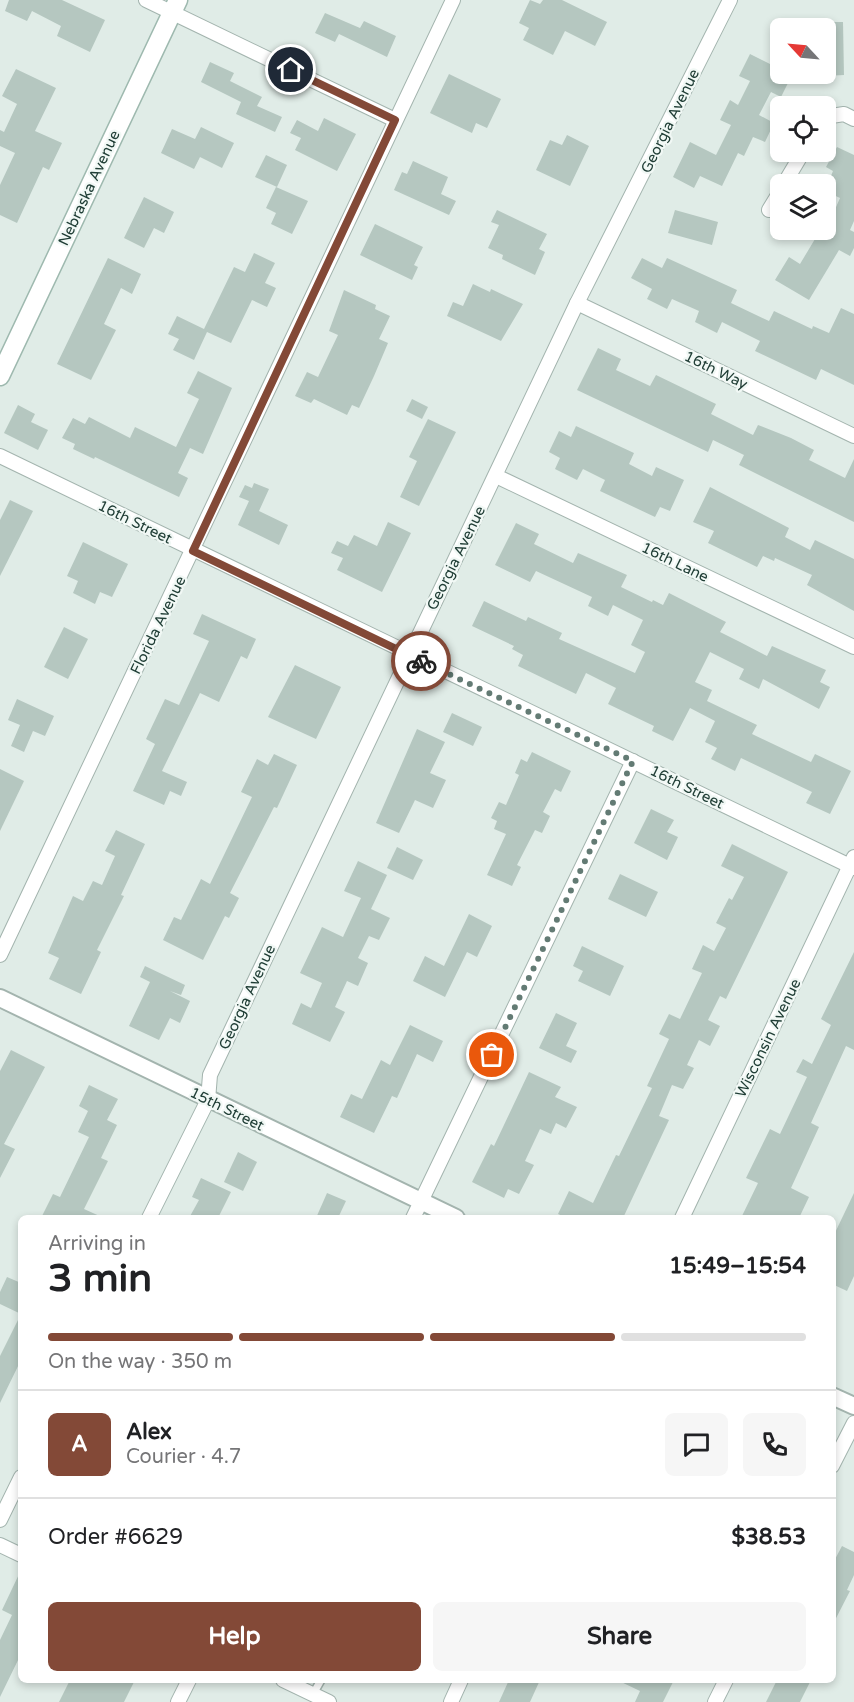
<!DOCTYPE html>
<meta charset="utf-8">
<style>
:root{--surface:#fff;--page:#f6f6f6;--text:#202124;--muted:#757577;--line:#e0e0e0;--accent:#834937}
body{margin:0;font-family:"Varela Round",sans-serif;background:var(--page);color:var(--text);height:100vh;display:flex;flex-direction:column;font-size:22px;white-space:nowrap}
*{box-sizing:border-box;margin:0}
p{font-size:20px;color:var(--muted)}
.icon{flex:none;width:33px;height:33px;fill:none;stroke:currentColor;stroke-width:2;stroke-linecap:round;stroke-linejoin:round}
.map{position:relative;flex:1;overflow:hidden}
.sheet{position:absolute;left:18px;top:1215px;width:818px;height:468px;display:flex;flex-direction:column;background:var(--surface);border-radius:9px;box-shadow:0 3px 9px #0003}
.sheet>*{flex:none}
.needle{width:39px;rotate:296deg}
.tools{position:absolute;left:770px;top:18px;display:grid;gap:12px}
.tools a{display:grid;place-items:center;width:66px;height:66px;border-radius:9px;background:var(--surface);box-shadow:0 3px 9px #0003;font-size:30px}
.pin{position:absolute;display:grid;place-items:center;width:51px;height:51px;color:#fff;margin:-26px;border:3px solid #fff;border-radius:50%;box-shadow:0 2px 6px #0007}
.courier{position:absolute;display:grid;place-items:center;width:60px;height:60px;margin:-30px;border:4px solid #834937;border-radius:50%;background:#fff;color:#222;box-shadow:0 2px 8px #0007}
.headline em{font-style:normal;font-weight:700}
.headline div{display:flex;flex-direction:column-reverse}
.headline{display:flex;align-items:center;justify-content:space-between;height:102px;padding:0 30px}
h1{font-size:39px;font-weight:700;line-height:45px}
.bar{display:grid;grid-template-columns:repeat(4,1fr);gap:9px 6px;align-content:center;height:72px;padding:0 30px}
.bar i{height:8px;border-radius:4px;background:var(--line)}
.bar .selected{background:var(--accent)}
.bar p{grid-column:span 4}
.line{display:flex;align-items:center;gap:15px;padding:0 30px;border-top:2px solid var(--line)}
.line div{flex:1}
.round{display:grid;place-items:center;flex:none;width:63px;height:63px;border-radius:9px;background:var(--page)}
.primary-button{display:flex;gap:12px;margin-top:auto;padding:12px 30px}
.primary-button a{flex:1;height:69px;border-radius:9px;background:var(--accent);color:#fff;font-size:24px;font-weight:700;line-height:69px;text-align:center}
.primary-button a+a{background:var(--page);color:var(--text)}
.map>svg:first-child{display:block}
.building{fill:#b5c7c0}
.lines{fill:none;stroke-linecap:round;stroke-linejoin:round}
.service-casing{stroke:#a3b4ae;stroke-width:10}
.minor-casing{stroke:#a3b4ae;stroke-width:16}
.tertiary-casing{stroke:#a3b4ae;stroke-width:20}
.secondary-casing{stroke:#9eb9af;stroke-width:21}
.service{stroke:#fff;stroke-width:7}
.minor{stroke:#fff;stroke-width:14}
.tertiary{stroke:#fff;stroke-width:16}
.secondary{stroke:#fff;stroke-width:18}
.done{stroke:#637b74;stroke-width:6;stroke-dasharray:0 10.8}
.route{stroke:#834937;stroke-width:8}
.labels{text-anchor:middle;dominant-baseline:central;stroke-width:4.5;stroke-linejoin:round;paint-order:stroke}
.street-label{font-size:15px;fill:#203e36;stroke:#f1f8f5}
</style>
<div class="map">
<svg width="854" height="1702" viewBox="0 0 854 1702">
<rect width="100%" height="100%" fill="#e0ece7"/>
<g class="building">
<path d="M9 0H62L105 20 90 52 57 36 61 26 32 11 27 21 5 11Z"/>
<path d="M530 0 540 4 543 0H562L607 22 595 46 565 31 553 55 523 40 529 28 519 23Z"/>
<path d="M325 13 360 28 364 21 396 36 387 57 339 34 335 42 315 33Z"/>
<path d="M825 22H843L844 75 825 76Z"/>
<path d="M750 54 780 69V74L792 75 781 97 771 92 759 115 774 123 765 142 753 137 744 156 738 153 722 186 700 176 694 188 673 177 690 142 716 155 731 125 720 120 730 100 738 105 750 81 739 76Z"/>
<path d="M210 62 234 73 230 81 262 97 257 106 282 117 275 132 236 114 241 102 201 82Z"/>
<path d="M16 69 56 88 35 131 62 143 49 170 43 167 17 223 0 215V185L15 153 0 146V130L4 132 17 104 2 96Z"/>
<path d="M449 74 501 99 487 128 476 123 472 133 430 113Z"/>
<path d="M324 118 356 134 337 171 295 150 301 138 290 133 297 120 318 131Z"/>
<path d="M201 127 234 143 222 168 200 157 194 169 161 153 172 129 195 139Z"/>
<path d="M567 135 589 146 570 186 536 170 550 140 562 145Z"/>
<path d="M837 147 854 155V221L850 230 854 232V248L850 256 839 250 809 300 775 280 789 257 800 264 815 239 794 230H825V218L830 221 840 198 825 191 833 171 826 167Z"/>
<path d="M266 155 287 165 277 187 255 177Z"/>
<path d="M413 161 448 177 441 194 456 201 449 215 394 190 402 172 407 174Z"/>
<path d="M276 187 308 201 292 234 271 224 276 213 266 208Z"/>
<path d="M144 197 174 212 164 233 154 228 144 248 124 238Z"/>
<path d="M497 210 547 234 539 249 545 252 535 275 502 259 503 255 488 248 499 225 491 222Z"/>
<path d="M675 210 718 222 712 245 668 233Z"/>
<path d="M375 224 423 247 414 265 418 267 412 280 360 255Z"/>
<path d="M254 253 275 263 265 283 276 288 267 307 252 300 231 343 207 332 194 360 173 350 179 339 168 334 177 316 204 329 234 267 245 272Z"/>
<path d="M108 258 141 274 132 294 121 288 104 324 116 330 91 380 57 364Z"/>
<path d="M642 258 662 268 667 258 737 290 731 303 769 321 774 311 812 329 813 326 829 333 841 308 854 314V385L821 369 816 380 755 351 760 341 722 322 717 333 695 322 699 311 672 299 667 309 647 299 652 289 631 278Z"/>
<path d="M473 284 490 292 491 289 523 304 501 341 447 316 453 302 463 306Z"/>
<path d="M344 290 376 305 375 309 390 316 379 339 388 343 374 376 359 408 352 405 347 415 314 399 311 403 295 396 307 372 318 377 338 335 329 331Z"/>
<path d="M598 348 621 359 616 370 650 386 656 375 716 404 711 414 753 435 758 425 791 438 814 450 809 460 845 478 854 459V522L739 465 744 455 713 440 708 452 577 390Z"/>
<path d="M198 371 232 388 203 454 190 448 178 473 188 478 179 497 95 457 94 459 73 449 75 444 62 438 73 418 85 424 89 417 130 438 135 427 176 447 199 399 187 393Z"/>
<path d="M412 399 428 407 422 419 406 411Z"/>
<path d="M18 405 35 414 31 422 48 430 38 450 4 433Z"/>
<path d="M428 419 456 432 419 506 400 497 417 461 409 457Z"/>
<path d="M576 426 634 453 629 464 652 476 656 467 684 480 670 511 660 507 655 517 600 491 605 480 583 469 577 480 555 469 560 458 549 452 559 431 571 437Z"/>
<path d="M254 483 269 489 259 511 288 525 279 545 238 525 249 501 239 497 245 485 252 488Z"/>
<path d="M710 487 789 528 785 537 810 550 815 540 854 559V611L807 585 812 575 775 558 774 561 763 556 757 567 708 543 714 531 693 522Z"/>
<path d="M10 500 33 511 0 576V520Z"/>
<path d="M388 522 411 533 382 592 337 570 343 558 331 553 337 541 348 546 354 535 377 546Z"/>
<path d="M516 523 539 534 534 544 573 563 578 553 627 575 621 587 652 602 653 600 663 605 669 593 726 622 720 632 740 642 767 656 772 646 826 670 820 682 830 687 819 709 763 679 759 689 739 679 744 669 710 652 695 682 712 690 707 701 757 725 752 734 811 762 815 754 851 771 830 814 806 803 812 792 741 758 735 771 711 759 717 748 705 742 715 721 690 708 673 741 652 731 654 726 608 704 616 688 586 673 576 694 518 666 523 655 512 649 514 646 472 626 484 601 526 621 528 617 562 633 559 639 635 673 645 652 631 645 643 620 613 605 608 616 588 606 592 597 536 571 530 582 495 565Z"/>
<path d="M83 542 128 564 112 597 100 592 95 604 73 593 78 581 67 576Z"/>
<path d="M202 614 256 639 247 659 241 656 219 702 200 693 162 771 187 782 181 796 170 791 164 805 133 791 155 744 146 739 165 699 179 705 209 641 193 634Z"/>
<path d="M64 627 88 639 68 679 44 667Z"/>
<path d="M295 665 341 687 316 739 268 717Z"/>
<path d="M17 699 54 716 45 736 33 731 24 752 11 746 20 725 8 720Z"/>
<path d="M452 713 482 727 473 746 443 732Z"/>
<path d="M417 729 445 742 430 773 446 780 433 808 415 800 399 833 376 823Z"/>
<path d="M532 752 571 771 561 792 555 789 543 812 550 816 542 833 535 830 517 865 521 867 512 886 487 875 506 834 494 829 497 821 491 818 499 802 506 805 519 775 515 773 521 759 527 762Z"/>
<path d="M274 754 297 765 277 808 274 807 230 893 239 898 229 918 225 916 203 960 163 940 174 917 181 920 201 879 210 884 252 797 241 792 257 759 268 765Z"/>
<path d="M0 769 24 781 0 831Z"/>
<path d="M651 809 674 820 667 832 678 837 667 860 634 843Z"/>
<path d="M116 830 145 844 121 895 124 896 97 950 101 952 81 994 49 979 59 958 48 953 73 896 83 901 93 881 102 885 115 856 105 851Z"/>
<path d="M732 844 788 872 726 999 720 996 708 1020 720 1026 710 1046 699 1040 687 1065 694 1068 683 1089 672 1085 659 1116 669 1120 623 1218H567L558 1214 569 1191 593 1203 616 1155 619 1156 652 1088 647 1086 669 1039 659 1034 669 1014 680 1019 702 973 692 969 703 945 714 951 726 928 716 923 729 898 732 900 744 877 721 866Z"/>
<path d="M397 847 423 860 413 880 387 868Z"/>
<path d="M358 861 387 875 371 909 390 918 379 940 369 936 358 958 368 963 358 986 347 981 335 1007 345 1012 330 1042 292 1024 301 1003 311 1008 322 983 300 973 322 927 343 937 361 898 344 891Z"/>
<path d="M620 874 658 892 646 917 608 899Z"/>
<path d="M469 914 492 926 477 957 467 952 445 997 413 981 425 956 444 966Z"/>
<path d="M582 946 624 966 610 996 578 981 583 971 573 966Z"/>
<path d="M854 952V1050L846 1046 811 1123 819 1127 791 1188 809 1197 799 1218H741L758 1183 746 1178 770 1129 780 1134 807 1077 796 1072 803 1059 812 1064 831 1025 821 1019Z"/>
<path d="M145 966 185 985 181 995 170 991 190 1001 180 1023 170 1018 159 1040 129 1026 150 982 140 977Z"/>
<path d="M556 1013 577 1023 566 1046 577 1051 571 1063 539 1048Z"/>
<path d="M410 1025 443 1041 433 1062 417 1054 397 1098 392 1096 374 1133 340 1117 351 1094 362 1099 381 1060 390 1065Z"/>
<path d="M11 1050 45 1067 4 1144 15 1149 0 1178V1071Z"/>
<path d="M529 1072 561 1087 555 1097 577 1107 566 1128 556 1123 551 1134 540 1129 525 1161 534 1165 519 1194 508 1189 504 1198 472 1182 491 1144 494 1146Z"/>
<path d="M89 1085 118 1099 107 1120 117 1125 101 1158 108 1161 84 1209 104 1218H41L53 1194 60 1197 89 1137 78 1132 88 1111 79 1106Z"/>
<path d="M238 1152 257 1162 243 1191 224 1182Z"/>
<path d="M201 1178 231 1192 218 1218H189L199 1200 192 1197Z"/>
<path d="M327 1193 346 1201 338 1218H316Z"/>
<path d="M854 1193V1276L847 1291 832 1284V1239Z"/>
<path d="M7 1277 21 1283V1360L0 1403V1356L21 1314 0 1304V1292Z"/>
<path d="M842 1546 854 1552V1575L847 1590 850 1591 832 1626V1565Z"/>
<path d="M21 1570V1654L0 1697V1640L12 1615 2 1610Z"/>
<path d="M70 1680H135L124 1702H59Z"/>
<path d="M509 1680H540L530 1702H499Z"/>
<path d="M617 1680H674L663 1702H635L640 1691Z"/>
<path d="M777 1680H811L800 1702H766Z"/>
</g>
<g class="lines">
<g class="service-casing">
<path id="service" d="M313 1694 321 1680"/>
</g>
<g class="minor-casing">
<g id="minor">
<path d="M146 0 395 120"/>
<path d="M825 117 844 114 854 119"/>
<path d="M784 184 803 152"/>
<path d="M769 210 780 192"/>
<path d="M577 303 854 436"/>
<path d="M0 456 854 868"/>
<path d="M496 476 854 647"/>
<path d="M0 955 453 0"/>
<path d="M149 1218 208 1100 210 1075 577 303 730 0"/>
<path d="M413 1218 633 761"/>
<path d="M682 1218 854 857"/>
<path d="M832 1466 854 1423"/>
<path d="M0 1520 21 1477"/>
<path d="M0 1545 21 1555"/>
<path d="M283 1680 329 1702"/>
<path d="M178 1702 189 1680"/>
<path d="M451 1702 461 1680"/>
<path d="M715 1702 726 1680"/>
</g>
</g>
<g class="tertiary-casing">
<g id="tertiary">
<path d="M0 998 456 1218"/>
<path d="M832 1396 854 1406"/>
</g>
</g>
<g class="secondary-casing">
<path id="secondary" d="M0 376 178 0"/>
</g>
<use href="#service" class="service"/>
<use href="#minor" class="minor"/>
<use href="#tertiary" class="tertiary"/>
<use href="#secondary" class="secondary"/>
</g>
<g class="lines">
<path class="done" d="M421 661 633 761 492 1055"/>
<path class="route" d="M291 70 395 120 193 551 421 661"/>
</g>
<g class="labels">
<g class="street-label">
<text transform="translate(670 121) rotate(-64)">Georgia Avenue</text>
<text transform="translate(89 188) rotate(-65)">Nebraska Avenue</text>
<text transform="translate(716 370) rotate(26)">16th Way</text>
<text transform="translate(135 522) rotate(26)">16th Street</text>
<text transform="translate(456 558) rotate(-64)">Georgia Avenue</text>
<text transform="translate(675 562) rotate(26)">16th Lane</text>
<text transform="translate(158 625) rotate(-64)">Florida Avenue</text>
<text transform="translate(687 787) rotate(26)">16th Street</text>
<text transform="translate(247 997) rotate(-65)">Georgia Avenue</text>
<text transform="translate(768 1038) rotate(-64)">Wisconsin Avenue</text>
<text transform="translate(227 1109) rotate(26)">15th Street</text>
</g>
</g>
</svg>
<div class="tools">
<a><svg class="needle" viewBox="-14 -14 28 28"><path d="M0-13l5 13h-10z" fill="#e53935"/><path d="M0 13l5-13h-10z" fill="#757577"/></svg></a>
<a><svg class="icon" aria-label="locate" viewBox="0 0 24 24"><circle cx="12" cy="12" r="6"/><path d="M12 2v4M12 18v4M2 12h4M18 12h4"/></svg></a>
<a><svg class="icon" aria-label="layers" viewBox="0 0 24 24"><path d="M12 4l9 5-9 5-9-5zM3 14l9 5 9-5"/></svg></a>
</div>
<div class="pin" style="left:492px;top:1055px;background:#ea580c"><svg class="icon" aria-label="bag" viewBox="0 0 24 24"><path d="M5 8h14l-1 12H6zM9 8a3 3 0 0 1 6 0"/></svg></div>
<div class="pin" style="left:291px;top:70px;background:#1f2937"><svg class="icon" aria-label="home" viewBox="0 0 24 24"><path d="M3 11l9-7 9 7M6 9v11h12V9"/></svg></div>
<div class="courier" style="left:421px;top:661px"><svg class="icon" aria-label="bike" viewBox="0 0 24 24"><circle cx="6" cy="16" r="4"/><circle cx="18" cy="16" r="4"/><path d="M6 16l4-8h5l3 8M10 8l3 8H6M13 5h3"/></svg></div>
<section class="sheet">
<div class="headline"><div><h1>3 min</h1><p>Arriving in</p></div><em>15:49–15:54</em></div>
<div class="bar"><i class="selected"></i><i class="selected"></i><i class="selected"></i><i></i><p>On the way · 350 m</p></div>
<div class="line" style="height:108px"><b class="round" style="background:var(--accent);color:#fff">A</b><div><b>Alex</b><p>Courier · 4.7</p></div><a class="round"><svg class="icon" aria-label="chat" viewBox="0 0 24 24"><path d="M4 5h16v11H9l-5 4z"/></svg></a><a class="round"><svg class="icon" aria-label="phone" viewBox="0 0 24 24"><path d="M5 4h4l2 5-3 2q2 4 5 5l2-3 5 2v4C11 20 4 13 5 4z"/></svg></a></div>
<div class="line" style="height:78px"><div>Order #6629</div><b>$38.53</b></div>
<div class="primary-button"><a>Help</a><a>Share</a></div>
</section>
</div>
